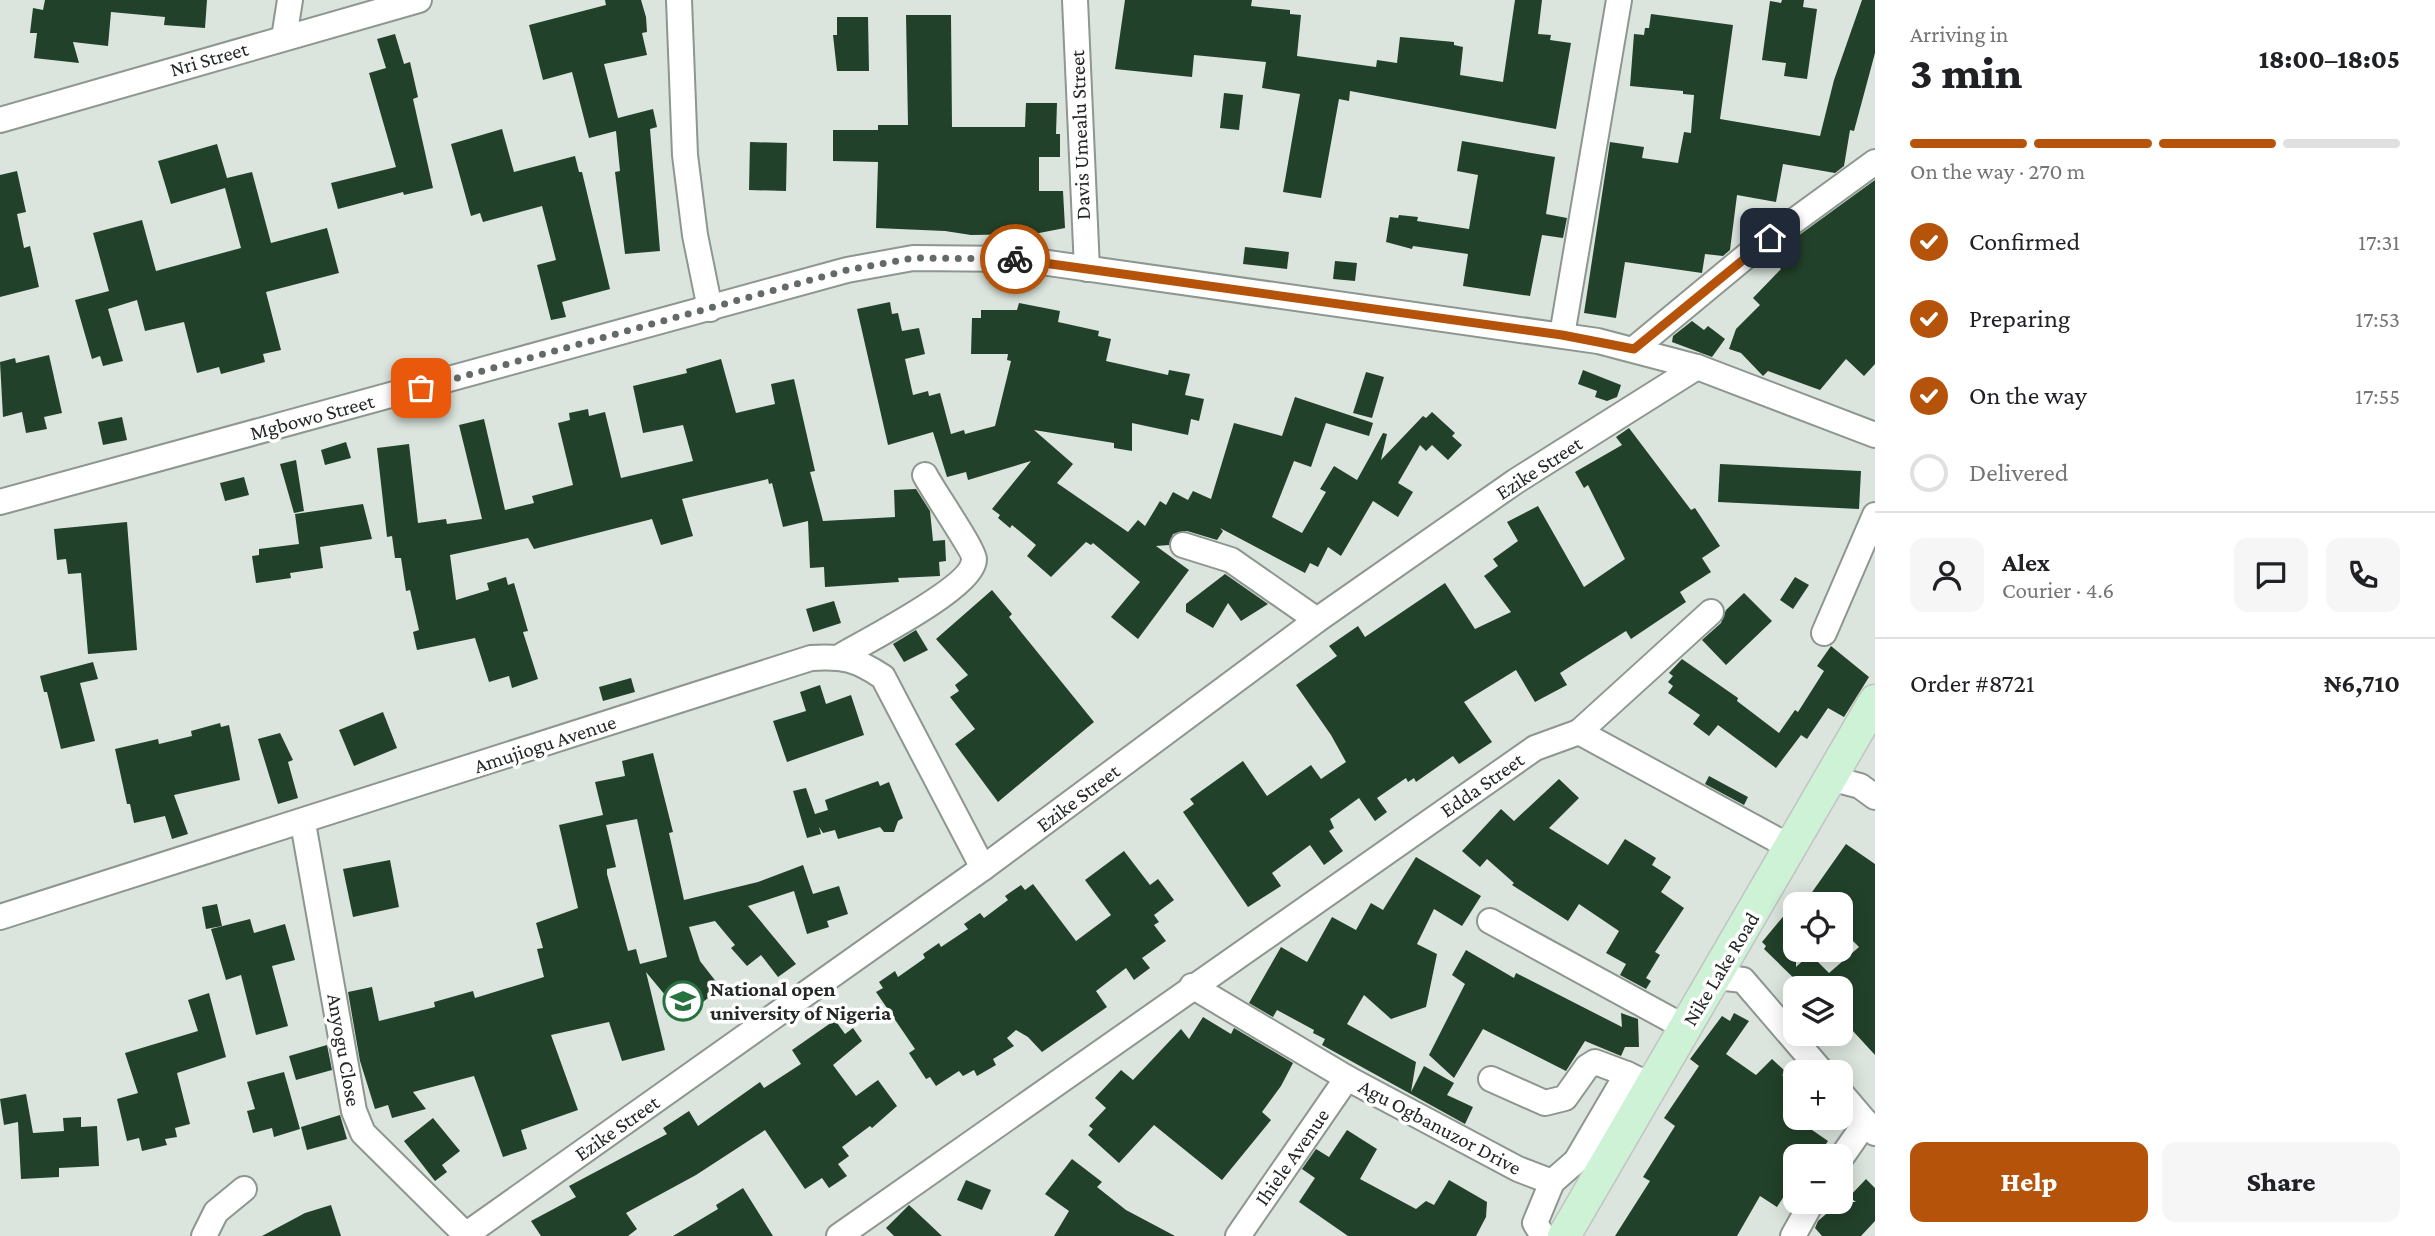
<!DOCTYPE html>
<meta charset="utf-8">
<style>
:root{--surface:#fff;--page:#f6f6f6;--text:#202124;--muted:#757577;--line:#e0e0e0;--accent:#b45309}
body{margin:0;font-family:"Crimson Pro",serif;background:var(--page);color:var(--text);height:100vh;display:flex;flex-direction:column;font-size:26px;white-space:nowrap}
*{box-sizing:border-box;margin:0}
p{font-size:23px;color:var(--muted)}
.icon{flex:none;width:38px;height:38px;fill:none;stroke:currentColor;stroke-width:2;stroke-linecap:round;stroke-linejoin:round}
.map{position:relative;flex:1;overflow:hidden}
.sheet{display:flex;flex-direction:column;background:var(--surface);width:560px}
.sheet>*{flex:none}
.fabs{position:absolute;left:1783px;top:892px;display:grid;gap:14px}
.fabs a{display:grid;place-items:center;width:70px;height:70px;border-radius:14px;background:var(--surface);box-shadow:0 4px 18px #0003;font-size:35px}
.pin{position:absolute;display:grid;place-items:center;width:60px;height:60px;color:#fff;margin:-30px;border-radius:14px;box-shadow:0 4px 10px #0006}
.courier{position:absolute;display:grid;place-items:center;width:70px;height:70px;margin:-35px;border:5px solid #b45309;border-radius:50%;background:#fff;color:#222;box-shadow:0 2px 9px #0007}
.summary em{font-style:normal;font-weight:800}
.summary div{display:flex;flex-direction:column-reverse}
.summary{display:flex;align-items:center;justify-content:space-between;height:119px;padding:0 35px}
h1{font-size:46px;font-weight:800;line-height:52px}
.bar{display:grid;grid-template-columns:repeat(4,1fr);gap:10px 7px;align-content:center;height:84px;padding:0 35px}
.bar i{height:9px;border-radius:5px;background:var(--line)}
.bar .active{background:var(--accent)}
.bar p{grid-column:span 4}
.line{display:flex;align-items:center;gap:18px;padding:0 35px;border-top:2px solid var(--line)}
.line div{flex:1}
.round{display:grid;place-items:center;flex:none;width:74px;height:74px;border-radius:14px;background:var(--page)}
ol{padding:0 35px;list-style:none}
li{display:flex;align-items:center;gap:21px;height:77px}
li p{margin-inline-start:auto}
li .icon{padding:7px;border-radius:50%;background:var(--accent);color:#fff;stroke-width:4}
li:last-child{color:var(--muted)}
li i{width:38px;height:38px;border:4px solid var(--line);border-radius:50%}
.cta{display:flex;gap:14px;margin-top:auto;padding:14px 35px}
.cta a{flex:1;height:80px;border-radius:14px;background:var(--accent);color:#fff;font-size:28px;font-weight:800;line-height:80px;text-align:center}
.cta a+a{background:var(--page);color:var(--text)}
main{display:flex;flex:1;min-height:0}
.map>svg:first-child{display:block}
.building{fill:#22412a;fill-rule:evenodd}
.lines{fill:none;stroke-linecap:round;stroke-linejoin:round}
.minor-casing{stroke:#8d968f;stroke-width:28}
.major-casing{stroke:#c2c3c2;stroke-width:35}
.minor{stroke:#fff;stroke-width:24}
.major{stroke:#cdf2d5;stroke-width:32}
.done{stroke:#646a65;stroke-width:7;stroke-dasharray:0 12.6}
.route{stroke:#b45309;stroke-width:9}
.labels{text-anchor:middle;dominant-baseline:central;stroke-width:7;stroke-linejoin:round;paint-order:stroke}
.street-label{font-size:21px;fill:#242825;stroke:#fff}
.poi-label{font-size:21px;font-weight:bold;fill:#242825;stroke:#fff;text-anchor:start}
</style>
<main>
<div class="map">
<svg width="1875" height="1236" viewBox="0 0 1875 1236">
<rect width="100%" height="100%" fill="#dbe5dd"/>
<g class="building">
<path d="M45 0H207L205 28 164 25 165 17 111 12 108 46 73 42 79 63 34 58 37 33H30L33 8 43 10Z"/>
<path d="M605 0H641L646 17 647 32 642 33 647 55 604 64 618 118 653 109 657 127 650 129 660 251 625 254 615 172 620 171 616 131 589 138 572 72 543 80 529 25 606 5Z"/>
<path d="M1125 0H1252L1251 6 1290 10V14L1301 15 1297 56 1376 67 1377 60 1397 63 1400 37 1454 42V45L1463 47 1460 75 1503 82 1515 0H1542L1538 34 1551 35 1550 40 1571 43 1556 129 1350 91 1349 101 1339 99 1321 198 1283 192 1300 94 1262 88 1266 62 1194 55 1192 77 1115 69Z"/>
<path d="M1782 0H1804L1803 7 1817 9 1807 79 1784 76 1786 63 1762 60 1770 1 1781 3Z"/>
<path d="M1862 0H1875V53L1854 131 1850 130 1844 166 1835 173 1783 164 1776 202 1737 195 1730 250 1723 256 1705 254 1702 273 1625 262 1616 318 1584 313 1610 142 1644 147 1642 158 1678 163 1684 132 1691 133 1694 95 1683 94V91L1630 86 1634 34 1644 35 1645 28H1649L1651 14 1733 25 1720 119 1820 136 1834 80Z"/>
<path d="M906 15H951L952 127H1025L1026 103H1057L1056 134H1060V157H1039V191H1063L1065 228 1034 234 971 235 945 231 876 228 878 162 833 161V130H878V125H908Z"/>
<path d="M837 17H868L869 71H837L833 35H837Z"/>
<path d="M395 34 404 64 410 62 418 97 413 99 433 188 404 195 403 192 338 209 331 183 396 167 369 73 386 68 377 39Z"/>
<path d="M1224 93 1243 95 1239 130 1220 128Z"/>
<path d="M502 129 514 172 575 156 579 172H582L610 289 562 302 566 317 551 320 537 265 556 260 542 206 483 222 480 213 471 216 451 144Z"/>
<path d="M1462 141 1555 157 1546 214 1567 218 1563 238 1542 235 1530 296 1463 286 1468 254 1413 246 1412 249 1386 242 1390 217 1398 218 1399 215 1418 217 1417 221 1469 229 1478 175 1457 171Z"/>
<path d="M750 142 787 143 786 191 749 190Z"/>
<path d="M217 144 227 178 252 172 271 243 327 228 339 273 266 292 281 350 263 354 265 362 221 374 219 367 197 373 184 322 145 331 137 300 108 309 123 361 103 366 100 356 92 359 75 300 109 291 93 233 142 220 156 271 241 248 225 188 171 204 158 161Z"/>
<path d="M17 171 26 212 17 214 24 248 30 246 39 287 0 297V175Z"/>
<path d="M1875 180V364L1864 376 1846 359 1820 390 1768 371 1763 376 1741 353 1729 349 1736 329 1760 305 1753 298 1781 269 1769 257Z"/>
<path d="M1245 247 1289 252 1287 269 1243 264Z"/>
<path d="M1335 261 1357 263 1355 281 1333 279Z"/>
<path d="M890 302 892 314 898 313 902 331 919 328 925 354 905 359 913 395 928 391 929 396 940 393 951 434 964 430 965 434 995 426 1011 361 1007 360 1008 354H971L972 318H981V310H1017L1019 303 1060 311 1058 322 1099 331 1098 336 1111 339 1106 361 1168 375 1169 370 1190 374 1185 395 1204 399 1199 421 1191 419 1188 435 1132 423V451L1114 448V443L1034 430 1073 464 1057 483 1128 532 1138 520 1145 526 1160 501 1166 505 1173 492 1188 500 1193 491 1211 499 1234 423 1282 436 1295 397 1373 423 1369 436 1326 423 1311 467 1294 461 1272 517 1302 533 1326 492 1320 489 1334 466 1357 480 1383 433 1387 434 1381 460 1423 416 1426 418 1432 412 1455 433 1452 436 1462 445 1448 460 1432 445 1426 451 1420 445 1398 483 1413 492 1398 517 1373 501 1341 556 1328 547 1318 567 1310 563 1305 573 1220 528 1223 531 1217 540 1187 531 1173 534 1169 545 1156 546 1189 570 1138 639 1111 617 1140 582 1093 543 1091 545 1086 542 1051 577 1027 556 1036 545 1012 525 1010 528 998 518 1000 515 992 509 1031 461 968 480 966 472 947 477 933 432 888 445 857 309Z"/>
<path d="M1692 321 1704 330 1708 326 1725 339 1712 357 1672 342 1673 336Z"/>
<path d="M49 355 62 413 44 417 47 429 26 433 22 412 3 417 0 362 15 358 16 363Z"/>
<path d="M721 359 736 413 775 404 771 384 794 379 815 471 810 472 823 521 895 517 894 490 916 489 930 511 933 541 945 540 946 561 939 562 940 576 898 578 899 582 825 587 824 567 810 568 808 521 783 527 772 483 769 484 768 479 682 499 693 536 661 545 652 519 534 549 528 538 450 555 456 600 489 590 487 583 506 577 508 585 514 583 528 631 523 632 538 679 512 688 509 676 489 682 475 638 417 650 413 632 419 630 410 590 406 591 401 558H395L392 536 387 537 377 448 409 444 418 523 446 519 447 524 482 519 459 425 484 419 505 510 534 503 532 496 573 485 558 423 570 420 569 413 588 409 589 416 605 412 621 478 693 461 683 425 643 433 633 386 687 373 686 369Z"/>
<path d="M1583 370 1621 385 1617 397 1607 401 1595 397 1597 391 1578 384Z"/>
<path d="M1366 372 1384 377 1372 418 1353 413Z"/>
<path d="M122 417 127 440 103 445 98 422Z"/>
<path d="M1629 428 1691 510 1695 508 1720 546 1702 558 1711 572 1680 592 1686 602 1631 639 1626 631 1560 673 1567 685 1535 702 1516 670 1464 702 1492 742 1459 764 1453 756 1416 782 1414 778 1408 782 1406 778 1377 798 1387 812 1375 821 1359 798 1330 819 1334 828 1329 831 1343 851 1324 865 1310 845 1272 873 1281 886 1248 907 1183 812 1194 804 1190 799 1243 761 1267 796 1311 765 1321 779 1346 762 1331 735 1296 685 1337 656 1329 646 1358 626 1365 637 1445 583 1475 629 1511 612 1484 576 1498 566 1493 559 1518 541 1507 522 1538 506 1584 587 1625 559 1588 485 1584 488 1575 472 1622 445 1616 437Z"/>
<path d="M346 442 351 458 325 465 321 450Z"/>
<path d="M296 460 304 511 294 513 280 464Z"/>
<path d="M1720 464 1861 471 1859 509 1718 502Z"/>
<path d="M244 477 249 495 225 501 220 483Z"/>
<path d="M363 504 372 539 320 547 323 568 290 573 291 578 256 583 252 556 259 555V549L299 544 295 514Z"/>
<path d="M127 522 137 650 88 654 81 573 68 574 66 559 57 560 54 529Z"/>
<path d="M1225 574 1268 604 1241 621 1228 603 1213 628 1186 612V604Z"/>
<path d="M1795 577 1809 585 1793 609 1780 600Z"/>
<path d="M992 590 1012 614 1009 617 1094 722 998 802 955 744 975 729 950 697 959 691 955 685 968 675 936 639Z"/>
<path d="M1744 593 1772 621 1726 665 1702 640 1721 623 1726 610Z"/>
<path d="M834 601 841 623 813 632 806 609Z"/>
<path d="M916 630 928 650 904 662 893 644Z"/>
<path d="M1831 646 1869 677 1844 717 1828 708 1807 739 1801 735 1776 768 1718 725 1709 736 1693 724 1700 715 1668 693 1673 686 1668 682 1673 676 1669 673 1682 659 1738 698 1737 701 1779 733 1795 710 1798 712 1824 671 1817 666Z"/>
<path d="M93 662 98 679 80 683 95 741 61 749 47 692H44L40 676Z"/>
<path d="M631 678 635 692 603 701 599 687Z"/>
<path d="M820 685 826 704 851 695 864 735 787 762 773 721 806 711 800 692Z"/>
<path d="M383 712 397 748 354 766 339 730Z"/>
<path d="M220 723 221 727 229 725 240 780 174 795 188 834 172 839 165 816 134 823 130 804H127L115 749 158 739 159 744 192 736 191 731Z"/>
<path d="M280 733 293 760 288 762 298 798 278 804 258 739Z"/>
<path d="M653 753 673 832 669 833 684 900 758 882 803 865 813 894 839 886 848 914 827 921 829 927 807 934 794 891 748 906 796 964 778 977 761 955 747 966 731 948 735 945 715 921 689 927 700 961 721 988 699 1005 695 1000 680 1013 646 972 665 1050 622 1061 609 1022 551 1035 578 1110 521 1130 527 1149 503 1157 474 1076 413 1092 426 1109 392 1118 388 1105 375 1109 360 1061 348 992 372 987 379 1021 435 1007 434 1002 473 991 475 998 544 977 537 949 543 948 536 923 578 908 559 825 603 815 595 782 625 776 622 761ZM637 819 667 957 640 964 636 949 628 951 607 874V869L616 867 606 825Z"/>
<path d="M1709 776 1748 797 1744 805 1705 784Z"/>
<path d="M1559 779 1579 798 1549 828 1608 865 1625 839 1656 858 1652 865 1671 877 1661 892 1684 908 1655 952 1660 955 1646 978 1651 981 1646 989 1620 975 1626 964 1606 953 1619 931 1579 904 1568 921 1512 885 1514 883 1487 859 1480 867 1462 851 1501 809 1514 821Z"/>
<path d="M878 781 880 786 889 782 903 818 898 821 894 832H884L880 827 838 839 835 830 823 833 819 827 821 834 807 838 793 791 806 788 815 814 828 810 825 800Z"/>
<path d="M1846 844 1875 864V1055L1841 1018V989H1805L1764 949 1766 946 1762 942 1796 901V967L1810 954 1829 973 1859 947 1841 929V905H1803Z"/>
<path d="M1124 851 1150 885 1158 879 1174 900 1154 915 1159 922 1154 925 1166 941 1142 958 1150 968 1134 980 1126 968 1096 991 1107 1007 1042 1052 1028 1037 1016 1030 1007 1038 1014 1046 993 1059 996 1065 977 1076 974 1070 963 1076 959 1071 936 1086 930 1077 926 1079 909 1053 915 1049 876 992 883 988 879 982 895 971 898 977 925 958 923 954 939 943 941 947 968 929 964 924 980 913 984 918 1008 900 1005 896 1021 885 1025 890 1033 884 1076 941 1111 915 1085 880Z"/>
<path d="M1416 857 1481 896 1462 926 1434 909 1417 944 1437 954 1426 1007 1391 1019 1364 995 1347 1024 1416 1062 1411 1092 1424 1066 1454 1083 1447 1095 1473 1107 1465 1124 1322 1045 1325 1039 1313 1033 1314 1030 1277 1010 1273 1017 1249 1003 1281 947 1307 962 1332 917 1356 930 1371 903 1383 910Z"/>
<path d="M390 860 399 907 353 917 343 869Z"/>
<path d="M217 904 222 926 206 929 202 907Z"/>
<path d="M250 919 254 933 285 924 295 960 272 966 288 1026 256 1035 241 975 226 980 211 929Z"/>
<path d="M1466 950 1514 978 1516 973 1622 1027 1621 1013 1638 1019 1639 1047H1625L1621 1056 1585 1041 1566 1071 1483 1029 1454 1078 1429 1055 1465 984 1452 975Z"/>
<path d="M209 993 226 1057 177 1073 190 1124 175 1128 177 1137 165 1139 167 1145 142 1151 139 1138 127 1141 117 1099 138 1093 125 1053 198 1031 188 1000Z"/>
<path d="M1734 1013 1749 1021 1726 1054 1756 1075 1772 1059 1786 1072 1782 1075 1796 1085V1100L1786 1112 1828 1141 1817 1157H1796V1177L1777 1207 1760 1196 1737 1236H1615L1650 1181 1643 1177 1675 1126 1664 1118 1699 1066 1690 1059 1722 1016 1730 1021Z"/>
<path d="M1203 1017 1231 1034 1234 1028 1293 1063 1281 1086 1262 1112 1271 1120 1222 1180 1154 1125 1119 1163 1088 1135 1093 1129 1089 1126 1106 1108 1095 1098 1121 1070 1133 1080 1181 1029 1189 1039Z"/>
<path d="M835 1020 845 1034 853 1028 862 1041 833 1065 856 1096 878 1080 897 1106 872 1128 870 1126 842 1147 849 1156 838 1164 847 1176 829 1188 822 1178 805 1189 765 1130 696 1175 626 1213 637 1229 628 1236H541L531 1221 576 1197 569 1186 667 1134 663 1128 689 1111 698 1126 760 1082 764 1088 801 1064 792 1050Z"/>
<path d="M327 1045 332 1070 296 1080 289 1056Z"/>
<path d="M284 1072 300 1129 274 1137 272 1128 253 1133 247 1111 255 1109 247 1082Z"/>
<path d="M26 1094 33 1133 64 1131 63 1118 81 1117V1127L97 1126 99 1166 59 1168V1177L21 1179 18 1122 4 1125 0 1099Z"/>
<path d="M340 1115 347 1139 307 1150 301 1127Z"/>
<path d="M433 1118 460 1151 442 1165 447 1172 435 1181 404 1141Z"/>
<path d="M1347 1130 1377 1149 1360 1179 1416 1209 1426 1201 1434 1205 1449 1180 1487 1202 1486 1217 1476 1236H1348L1299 1202 1315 1178 1302 1169 1316 1149 1329 1157Z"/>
<path d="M1072 1159 1102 1182 1097 1187 1126 1210 1175 1236H1054L1069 1211 1045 1194Z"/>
<path d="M1866 1179 1875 1188V1221L1861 1236H1822L1815 1228 1818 1221 1840 1202H1856L1849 1197Z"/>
<path d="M966 1180 991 1190 982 1210 957 1200Z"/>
<path d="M743 1188 773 1236H673L718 1209 716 1205Z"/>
<path d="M331 1205 341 1236H262L305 1213Z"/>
<path d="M909 1205 942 1236H894L886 1228Z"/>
</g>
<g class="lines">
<g class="minor-casing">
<g id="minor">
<path d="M679 0 685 155 695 235 710 309"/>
<path d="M1075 0 1087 269"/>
<path d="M284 38 290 0"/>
<path d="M0 120 419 0"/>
<path d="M1562 335 1619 0"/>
<path d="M1634 349 1750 253 1875 162"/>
<path d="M0 502 847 270 913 258 1020 259 1598 341 1697 367 1875 435"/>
<path d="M1183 545 1231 560 1317 620"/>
<path d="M1824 633 1875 515"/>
<path d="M841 656C866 641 974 587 974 559 974 550 932 489 925 475"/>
<path d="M1579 732 1711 612"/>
<path d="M1830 778 1860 786 1875 797"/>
<path d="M303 823 354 1111 363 1133 467 1236"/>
<path d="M0 917 811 658C844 656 856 659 883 677L983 868"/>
<path d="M1490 921 1686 1028"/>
<path d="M1717 977 1743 980 1823 1073"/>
<path d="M1192 986 1347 1078 1518 1169 1552 1182 1576 1161 1627 1074 1652 1086"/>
<path d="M1491 1079 1545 1103 1565 1098 1587 1067 1595 1062 1627 1074"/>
<path d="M1841 1093 1875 1133"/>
<path d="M1841 1158 1866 1122"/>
<path d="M204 1236 216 1212 244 1189"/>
<path d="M464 1236 983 868 1317 620 1516 481 1697 367"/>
<path d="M839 1236 1535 748 1579 732 1792 848"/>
<path d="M1238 1236 1347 1078"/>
<path d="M1543 1236 1535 1223 1552 1182"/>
<path d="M1793 1236 1812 1202"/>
</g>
</g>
<g class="major-casing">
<path id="major" d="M1564 1236 1875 701"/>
</g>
<use href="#minor" class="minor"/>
<use href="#major" class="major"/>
</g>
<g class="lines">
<path class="done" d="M421 388 847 270 913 258 1015 259"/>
<path class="route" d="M1015 259 1562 335 1634 349 1770 238"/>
</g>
<defs>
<g id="school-ring" transform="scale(2.0125)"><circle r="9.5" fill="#fff" stroke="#287240" stroke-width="1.5"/><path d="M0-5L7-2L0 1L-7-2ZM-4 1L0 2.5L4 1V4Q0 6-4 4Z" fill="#287240"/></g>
</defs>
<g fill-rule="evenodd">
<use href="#school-ring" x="683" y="1001"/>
</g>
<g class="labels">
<g class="street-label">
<text transform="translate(209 59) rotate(-16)">Nri Street</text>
<text transform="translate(1080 135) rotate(-92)">Davis Umealu Street</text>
<text transform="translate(312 417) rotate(-15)">Mgbowo Street</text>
<text transform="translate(1539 468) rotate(-33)">Ezike Street</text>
<text transform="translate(545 744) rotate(-18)">Amujiogu Avenue</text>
<text transform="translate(1482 785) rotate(-35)">Edda Street</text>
<text transform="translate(1078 798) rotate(-37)">Ezike Street</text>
<text transform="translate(1721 969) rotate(-59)">Nike Lake Road</text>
<text transform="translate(344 1050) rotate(80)">Anyogu Close</text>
<text transform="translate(1440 1127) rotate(28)">Agu Ogbanuzor Drive</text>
<text transform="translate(617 1128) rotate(-35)">Ezike Street</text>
<text transform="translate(1292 1157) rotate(-55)">Ihiele Avenue</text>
</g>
<g class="poi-label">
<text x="710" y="989">National open<tspan x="710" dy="24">university of Nigeria</tspan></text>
</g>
</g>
</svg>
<div class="fabs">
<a><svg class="icon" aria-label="locate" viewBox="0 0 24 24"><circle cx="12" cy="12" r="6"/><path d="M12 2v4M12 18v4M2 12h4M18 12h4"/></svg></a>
<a><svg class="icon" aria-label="layers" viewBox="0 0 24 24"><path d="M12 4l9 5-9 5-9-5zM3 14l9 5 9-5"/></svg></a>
<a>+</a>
<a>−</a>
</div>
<div class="pin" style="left:421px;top:388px;background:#ea580c"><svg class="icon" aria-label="bag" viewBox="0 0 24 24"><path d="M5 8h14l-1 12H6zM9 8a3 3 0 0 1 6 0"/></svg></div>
<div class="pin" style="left:1770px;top:238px;background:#1f2937"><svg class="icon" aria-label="home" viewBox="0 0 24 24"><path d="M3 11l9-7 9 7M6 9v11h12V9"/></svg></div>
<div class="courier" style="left:1015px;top:259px"><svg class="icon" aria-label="bike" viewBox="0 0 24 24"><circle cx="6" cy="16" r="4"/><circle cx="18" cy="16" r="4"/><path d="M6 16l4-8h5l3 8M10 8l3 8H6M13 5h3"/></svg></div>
</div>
<section class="sheet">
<div class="summary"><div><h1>3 min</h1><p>Arriving in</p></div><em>18:00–18:05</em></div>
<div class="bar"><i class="active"></i><i class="active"></i><i class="active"></i><i></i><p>On the way · 270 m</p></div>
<ol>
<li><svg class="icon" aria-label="check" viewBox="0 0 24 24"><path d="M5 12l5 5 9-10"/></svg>Confirmed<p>17:31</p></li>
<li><svg class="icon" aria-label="check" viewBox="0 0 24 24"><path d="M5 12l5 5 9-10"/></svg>Preparing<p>17:53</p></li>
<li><svg class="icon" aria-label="check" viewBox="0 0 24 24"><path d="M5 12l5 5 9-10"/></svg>On the way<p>17:55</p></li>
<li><i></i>Delivered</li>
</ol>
<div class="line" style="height:126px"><a class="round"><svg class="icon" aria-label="person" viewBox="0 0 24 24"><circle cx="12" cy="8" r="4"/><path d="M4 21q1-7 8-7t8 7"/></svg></a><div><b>Alex</b><p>Courier · 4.6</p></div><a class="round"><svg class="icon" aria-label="chat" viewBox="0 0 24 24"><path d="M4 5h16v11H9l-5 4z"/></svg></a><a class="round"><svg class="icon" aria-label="phone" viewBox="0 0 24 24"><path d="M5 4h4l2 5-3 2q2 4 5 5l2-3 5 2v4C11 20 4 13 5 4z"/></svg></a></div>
<div class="line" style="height:91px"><div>Order #8721</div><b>₦6,710</b></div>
<div class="cta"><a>Help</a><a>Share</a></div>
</section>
</main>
